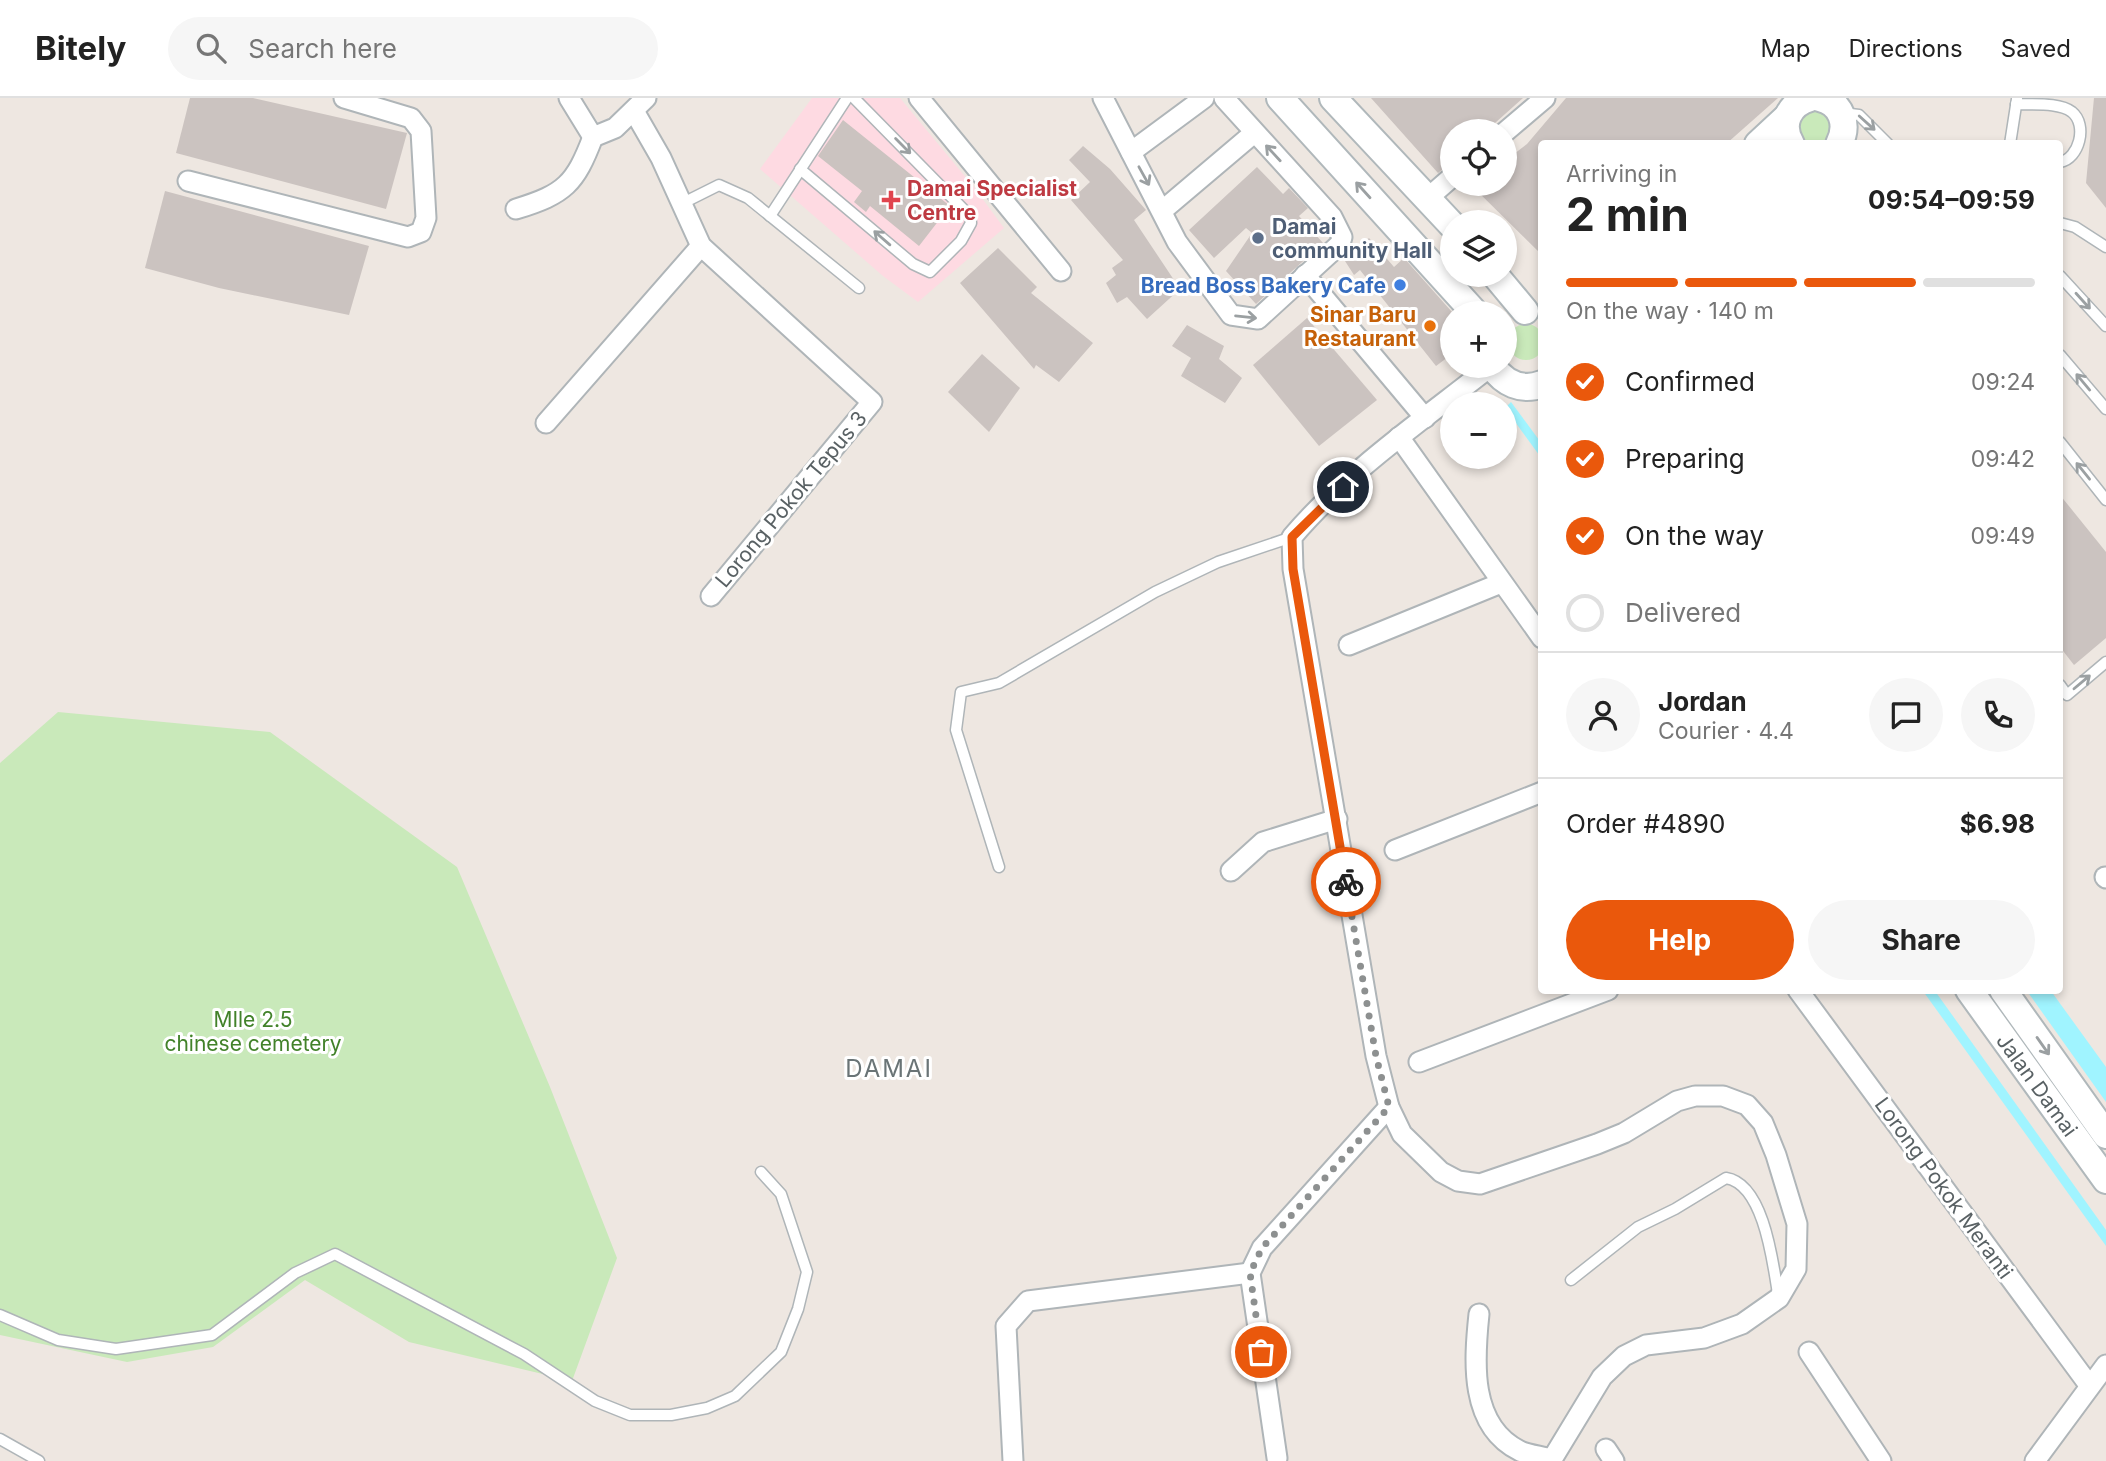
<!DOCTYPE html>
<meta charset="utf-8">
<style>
:root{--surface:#fff;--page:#f6f6f6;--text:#222;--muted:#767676;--line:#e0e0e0;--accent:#ea580c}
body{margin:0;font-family:Inter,sans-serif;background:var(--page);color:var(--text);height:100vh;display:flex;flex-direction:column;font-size:26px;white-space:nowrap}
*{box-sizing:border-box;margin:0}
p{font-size:23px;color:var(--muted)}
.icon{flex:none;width:38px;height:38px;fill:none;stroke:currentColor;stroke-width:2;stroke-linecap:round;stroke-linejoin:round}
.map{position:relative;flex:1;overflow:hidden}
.details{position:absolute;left:1538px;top:42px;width:525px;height:854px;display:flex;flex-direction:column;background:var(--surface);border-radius:7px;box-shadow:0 4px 10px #0003}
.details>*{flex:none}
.buttons{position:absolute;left:1440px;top:21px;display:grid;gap:14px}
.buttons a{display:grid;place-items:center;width:77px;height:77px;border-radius:50%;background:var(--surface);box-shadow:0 4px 10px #0003;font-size:35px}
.pin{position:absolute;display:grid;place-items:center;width:60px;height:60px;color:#fff;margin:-30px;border:4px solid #fff;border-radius:50%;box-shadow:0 2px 7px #0007}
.courier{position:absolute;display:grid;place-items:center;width:70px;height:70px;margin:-35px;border:5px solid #ea580c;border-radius:50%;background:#fff;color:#222;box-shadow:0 2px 9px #0007}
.summary em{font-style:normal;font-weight:700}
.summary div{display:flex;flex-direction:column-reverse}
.summary{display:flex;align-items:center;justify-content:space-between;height:119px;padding:0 28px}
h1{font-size:46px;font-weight:700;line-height:52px}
.bar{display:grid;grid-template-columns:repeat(4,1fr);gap:10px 7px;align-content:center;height:84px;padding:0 28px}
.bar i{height:9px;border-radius:5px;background:var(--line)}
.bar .current{background:var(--accent)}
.bar p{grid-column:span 4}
.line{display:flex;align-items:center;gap:18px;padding:0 28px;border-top:2px solid var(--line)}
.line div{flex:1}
.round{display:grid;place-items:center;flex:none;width:74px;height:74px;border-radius:37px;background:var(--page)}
ol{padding:0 28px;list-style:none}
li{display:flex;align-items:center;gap:21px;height:77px}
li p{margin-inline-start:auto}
li .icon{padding:7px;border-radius:50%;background:var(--accent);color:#fff;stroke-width:4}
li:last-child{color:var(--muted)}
li i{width:38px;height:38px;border:4px solid var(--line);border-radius:50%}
.primary-button{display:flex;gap:14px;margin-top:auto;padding:14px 28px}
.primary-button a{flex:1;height:80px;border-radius:42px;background:var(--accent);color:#fff;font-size:28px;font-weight:700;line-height:80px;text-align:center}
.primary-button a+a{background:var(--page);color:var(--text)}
header{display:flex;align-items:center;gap:42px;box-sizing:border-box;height:98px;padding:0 35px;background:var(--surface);border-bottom:2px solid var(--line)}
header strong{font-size:33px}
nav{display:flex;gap:38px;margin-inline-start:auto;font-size:24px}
.search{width:490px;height:63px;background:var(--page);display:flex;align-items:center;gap:18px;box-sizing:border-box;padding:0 24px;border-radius:38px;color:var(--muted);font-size:26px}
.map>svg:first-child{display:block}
.medical{fill:#fedae2}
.green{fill:#c9e9ba}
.water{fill:#a0f4ff}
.building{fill:#cbc3c0}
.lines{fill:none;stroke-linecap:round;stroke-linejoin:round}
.lane-casing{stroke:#afb5b8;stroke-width:13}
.street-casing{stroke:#afb5b8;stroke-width:23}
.secondary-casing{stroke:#b0b8bb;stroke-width:30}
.lane{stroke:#fff;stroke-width:10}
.street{stroke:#fff;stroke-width:19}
.secondary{stroke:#fff;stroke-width:26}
.oneway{stroke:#9ba0a2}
.done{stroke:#8d9090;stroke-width:7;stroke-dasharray:0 12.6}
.route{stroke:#ea580c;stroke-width:9}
.health-dot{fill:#e0444e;stroke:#fff;stroke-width:2.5}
.service-dot{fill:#5c6f8a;stroke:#fff;stroke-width:2.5}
.shop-dot{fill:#3f7fe0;stroke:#fff;stroke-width:2.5}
.food-dot{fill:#e8710a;stroke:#fff;stroke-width:2.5}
.labels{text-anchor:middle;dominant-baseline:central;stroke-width:6;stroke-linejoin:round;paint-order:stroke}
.health-label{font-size:21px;font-weight:bold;fill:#be3a42;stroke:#fff;text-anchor:start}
.service-label{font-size:21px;font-weight:bold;fill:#4e5e75;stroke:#fff;text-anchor:start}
.shop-label{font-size:21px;font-weight:bold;fill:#366cbe;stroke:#fff;text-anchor:end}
.food-label{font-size:21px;font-weight:bold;fill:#c56008;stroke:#fff;text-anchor:end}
.street-label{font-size:21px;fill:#596164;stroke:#fff}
.park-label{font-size:21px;fill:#42822a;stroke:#fff}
.quarter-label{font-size:24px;letter-spacing:2px;fill:#6a7476;stroke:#fff}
</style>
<header>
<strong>Bitely</strong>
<div class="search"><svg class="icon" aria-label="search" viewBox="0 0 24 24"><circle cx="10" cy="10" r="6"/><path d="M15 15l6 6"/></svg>Search here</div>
<nav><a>Map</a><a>Directions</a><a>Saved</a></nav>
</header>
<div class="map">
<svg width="2106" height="1363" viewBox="0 0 2106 1363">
<rect width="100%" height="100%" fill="#eee7e1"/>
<path class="medical" d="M812 0H900L973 88 1004 130 918 204 883 178 760 71Z"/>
<g class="green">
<circle cx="1815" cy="29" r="16"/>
<circle cx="1526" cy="244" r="18"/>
<path d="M58 614 270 634 457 769 550 989 617 1160 572 1283 409 1244 305 1182 213 1249 127 1264 0 1237V665Z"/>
</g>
<g class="water">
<path d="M1511 304 1542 346V361L1505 310Z"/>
<path d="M1923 893H1935L2106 1132V1148Z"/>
<path d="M2027 893H2051L2106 969V1004Z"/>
</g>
<g class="building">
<path d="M190 0H253L407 35 386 111 176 55Z"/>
<path d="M1371 0H1523L1486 33H1452V63L1438 75Z"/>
<path d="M1566 0H1778L1726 46H1542V157L1470 86H1505V63L1527 46Z"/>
<path d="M2094 0H2106V110L2086 85Z"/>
<path d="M843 22 950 108 919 148 870 108 866 114 854 104 862 93 818 58Z"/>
<path d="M1083 48 1110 71 1146 112 1134 122 1180 191 1147 221 1127 199 1117 205 1106 185 1116 177 1112 170 1123 162 1071 102 1090 84 1069 62Z"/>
<path d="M1257 69 1283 96 1289 90 1308 110 1299 118 1323 145 1256 206 1226 173 1252 135 1246 130 1214 160 1189 132Z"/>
<path d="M165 93 369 148 349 217 219 190 145 170Z"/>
<path d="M1369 140 1394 169 1404 160 1452 214V256L1436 268 1360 172 1354 177 1345 163Z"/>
<path d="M998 150 1037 189 1031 195 1093 245 1059 284 1036 267 1034 271 960 185Z"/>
<path d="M1307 220 1377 302 1319 348 1253 267Z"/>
<path d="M1187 227 1224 248 1219 261 1242 280 1225 305 1181 278 1191 260 1172 248Z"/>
<path d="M982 256 1020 290 989 334 948 294Z"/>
<path d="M2060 397 2106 454V540L2074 567 2060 549Z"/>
</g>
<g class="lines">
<g class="lane-casing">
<g id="lane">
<path d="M2016 6C2032 7 2059 4 2072 14 2088 27 2079 61 2060 64"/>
<path d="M1842 15 1859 17 1888 46"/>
<path d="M2010 46 2017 1"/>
<path d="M800 71 913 166 930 174 961 143 971 125 970 118 854 0"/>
<path d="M683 105 719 87 748 100 859 190"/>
<path d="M770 118 847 0"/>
<path d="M2060 125 2075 129 2106 149"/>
<path d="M2060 178 2106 228"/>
<path d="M2060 257 2106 311"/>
<path d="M2060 344 2106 402"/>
<path d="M2060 587 2067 597 2106 564"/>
<path d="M999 769 956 632 961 594 999 585 1155 494 1218 464 1292 439"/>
<path d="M1571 1182 1638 1129 1675 1111 1726 1080C1764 1086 1773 1165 1778 1196"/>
<path d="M0 1217 58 1242 116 1251 212 1237 295 1175 335 1156 524 1256 595 1303 630 1317H671L707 1310 735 1298 781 1254 798 1211 807 1174 781 1096 761 1074"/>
<path d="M0 1341 39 1363"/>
</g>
</g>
<g class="street-casing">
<g id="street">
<path d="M569 0 593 39"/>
<path d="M919 0 1061 173"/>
<path d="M1103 0 1177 144 1231 217 1258 221 1340 146 1342 139 1332 119 1224 0"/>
<path d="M634 13 661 60 701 148 872 304 711 498"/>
<path d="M1505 34 1545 0"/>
<path d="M1131 54 1204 0"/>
<path d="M188 83 408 139 421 134 426 120 421 33 411 20 344 0"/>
<path d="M1428 100 1452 79"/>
<path d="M516 111C565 96 575 86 593 39L615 30 646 0"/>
<path d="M1163 112 1254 35"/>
<path d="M1305 177 1425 320"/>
<path d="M1491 268C1423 322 1348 373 1292 439L1293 471 1376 958 1389 1009 1402 1036 1441 1074 1458 1083 1480 1086 1597 1046 1624 1035 1677 1003 1695 998H1723L1747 1007 1763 1025 1776 1057 1797 1126 1796 1171 1779 1200 1742 1226 1704 1240 1646 1247 1624 1258 1602 1279 1551 1363"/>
<path d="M546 325 701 148"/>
<path d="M1399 339 1542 540"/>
<path d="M1349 547 1501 485"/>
<path d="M1395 752 1542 694"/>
<path d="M1231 773 1263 744 1337 721"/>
<path d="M2105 779 2106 780"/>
<path d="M1798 892 2089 1287"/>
<path d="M1419 964 1608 892"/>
<path d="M1479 1216C1474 1263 1469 1328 1520 1353 1529 1357 1541 1358 1551 1361"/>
<path d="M1809 1254 1881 1363"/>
<path d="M1606 1351 1614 1363"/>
<path d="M1277 1360 1250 1175 1262 1150 1389 1009"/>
<path d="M1013 1363 1006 1228 1028 1203 1250 1175"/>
<path d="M2035 1363 2106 1267"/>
</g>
</g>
<g class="secondary-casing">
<g id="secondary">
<path d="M1280 0 1475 215"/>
<path d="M1333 0 1452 127"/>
<path d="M1820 0C1842 5 1849 27 1839 46"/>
<path d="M1758 46 1786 20"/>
<path d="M1791 46C1779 26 1789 6 1810 0"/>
<path d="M1495 177 1525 213"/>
<path d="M1492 268C1504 285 1521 294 1542 286"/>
<path d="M1969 892 2106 1082"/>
<path d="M2003 892 2106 1037"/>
</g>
</g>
<use href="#lane" class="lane"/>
<use href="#street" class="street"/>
<use href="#secondary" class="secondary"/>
</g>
<defs><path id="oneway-shaft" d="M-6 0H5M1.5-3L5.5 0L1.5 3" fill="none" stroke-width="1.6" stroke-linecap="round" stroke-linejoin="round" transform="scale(1.75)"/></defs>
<g class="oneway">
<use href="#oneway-shaft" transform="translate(1867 25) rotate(42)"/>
<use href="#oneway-shaft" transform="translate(903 48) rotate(45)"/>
<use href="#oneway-shaft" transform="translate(1273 55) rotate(-133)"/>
<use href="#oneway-shaft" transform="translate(1144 78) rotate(61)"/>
<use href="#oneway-shaft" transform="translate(1363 92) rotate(-132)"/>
<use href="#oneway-shaft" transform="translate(882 140) rotate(-139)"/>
<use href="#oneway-shaft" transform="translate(2083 203) rotate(48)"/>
<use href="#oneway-shaft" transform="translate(1246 219) rotate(6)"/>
<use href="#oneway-shaft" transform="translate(2083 284) rotate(-130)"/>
<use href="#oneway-shaft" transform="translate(2083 373) rotate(-129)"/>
<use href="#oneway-shaft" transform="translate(2082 584) rotate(-40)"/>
<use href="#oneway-shaft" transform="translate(2043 948) rotate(55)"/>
</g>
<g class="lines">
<path class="done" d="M1261 1254 1250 1175 1262 1150 1389 1009 1376 958 1346 784"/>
<path class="route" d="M1343 389 1292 439 1293 471 1346 784"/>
</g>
<path class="health-dot" d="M887.5 91.5h7v7h7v7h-7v7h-7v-7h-7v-7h7z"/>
<circle class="service-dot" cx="1258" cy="140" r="7"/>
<circle class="shop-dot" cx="1400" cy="187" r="7"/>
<circle class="food-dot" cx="1430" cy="228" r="7"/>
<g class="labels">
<g class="health-label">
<text x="907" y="90">Damai Specialist<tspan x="907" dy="24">Centre</tspan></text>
</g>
<g class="service-label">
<text x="1272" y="128">Damai<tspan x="1272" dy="24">community Hall</tspan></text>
</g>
<g class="shop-label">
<text x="1386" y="187">Bread Boss Bakery Cafe</text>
</g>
<g class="food-label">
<text x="1416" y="216">Sinar Baru<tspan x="1416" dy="24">Restaurant</tspan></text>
</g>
<g class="street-label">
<text transform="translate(791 401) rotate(-50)">Lorong Pokok Tepus 3</text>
<text transform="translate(2037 987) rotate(54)">Jalan Damai</text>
<text transform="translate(1944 1090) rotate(54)">Lorong Pokok Meranti</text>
</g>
<g class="park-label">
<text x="253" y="921">MIle 2.5<tspan x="253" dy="24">chinese cemetery</tspan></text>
</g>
<g class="quarter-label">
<text x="889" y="970">DAMAI</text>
</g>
</g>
</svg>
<div class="buttons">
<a><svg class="icon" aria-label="locate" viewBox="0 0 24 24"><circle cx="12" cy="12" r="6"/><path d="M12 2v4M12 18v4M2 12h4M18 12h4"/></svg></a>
<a><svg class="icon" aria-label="layers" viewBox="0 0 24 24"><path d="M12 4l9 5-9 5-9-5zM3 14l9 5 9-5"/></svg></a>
<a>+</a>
<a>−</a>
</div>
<div class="pin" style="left:1261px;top:1254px;background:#ea580c"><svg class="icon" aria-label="bag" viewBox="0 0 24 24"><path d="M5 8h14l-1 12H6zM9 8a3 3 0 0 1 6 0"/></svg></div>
<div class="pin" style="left:1343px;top:389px;background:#1f2937"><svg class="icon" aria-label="home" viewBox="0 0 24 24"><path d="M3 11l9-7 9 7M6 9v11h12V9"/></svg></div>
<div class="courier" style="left:1346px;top:784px"><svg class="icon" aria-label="bike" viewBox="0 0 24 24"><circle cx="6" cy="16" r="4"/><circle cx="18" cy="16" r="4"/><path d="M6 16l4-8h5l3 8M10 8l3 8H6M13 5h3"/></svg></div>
<section class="details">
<div class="summary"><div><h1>2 min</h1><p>Arriving in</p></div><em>09:54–09:59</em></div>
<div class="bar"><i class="current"></i><i class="current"></i><i class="current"></i><i></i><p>On the way · 140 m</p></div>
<ol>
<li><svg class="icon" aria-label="check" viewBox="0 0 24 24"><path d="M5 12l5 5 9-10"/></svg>Confirmed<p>09:24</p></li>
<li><svg class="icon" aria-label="check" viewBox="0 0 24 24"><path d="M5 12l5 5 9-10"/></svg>Preparing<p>09:42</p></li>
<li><svg class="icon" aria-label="check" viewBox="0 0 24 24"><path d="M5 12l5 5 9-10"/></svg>On the way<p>09:49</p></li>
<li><i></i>Delivered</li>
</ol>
<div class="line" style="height:126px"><a class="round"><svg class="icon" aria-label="person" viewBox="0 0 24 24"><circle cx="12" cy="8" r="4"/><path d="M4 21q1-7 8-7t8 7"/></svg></a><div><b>Jordan</b><p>Courier · 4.4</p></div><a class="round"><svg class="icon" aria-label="chat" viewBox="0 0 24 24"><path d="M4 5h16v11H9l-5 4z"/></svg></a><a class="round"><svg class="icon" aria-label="phone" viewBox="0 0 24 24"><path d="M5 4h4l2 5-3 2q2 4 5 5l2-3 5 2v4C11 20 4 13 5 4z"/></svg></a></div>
<div class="line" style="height:91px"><div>Order #4890</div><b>$6.98</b></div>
<div class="primary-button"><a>Help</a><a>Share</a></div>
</section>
</div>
